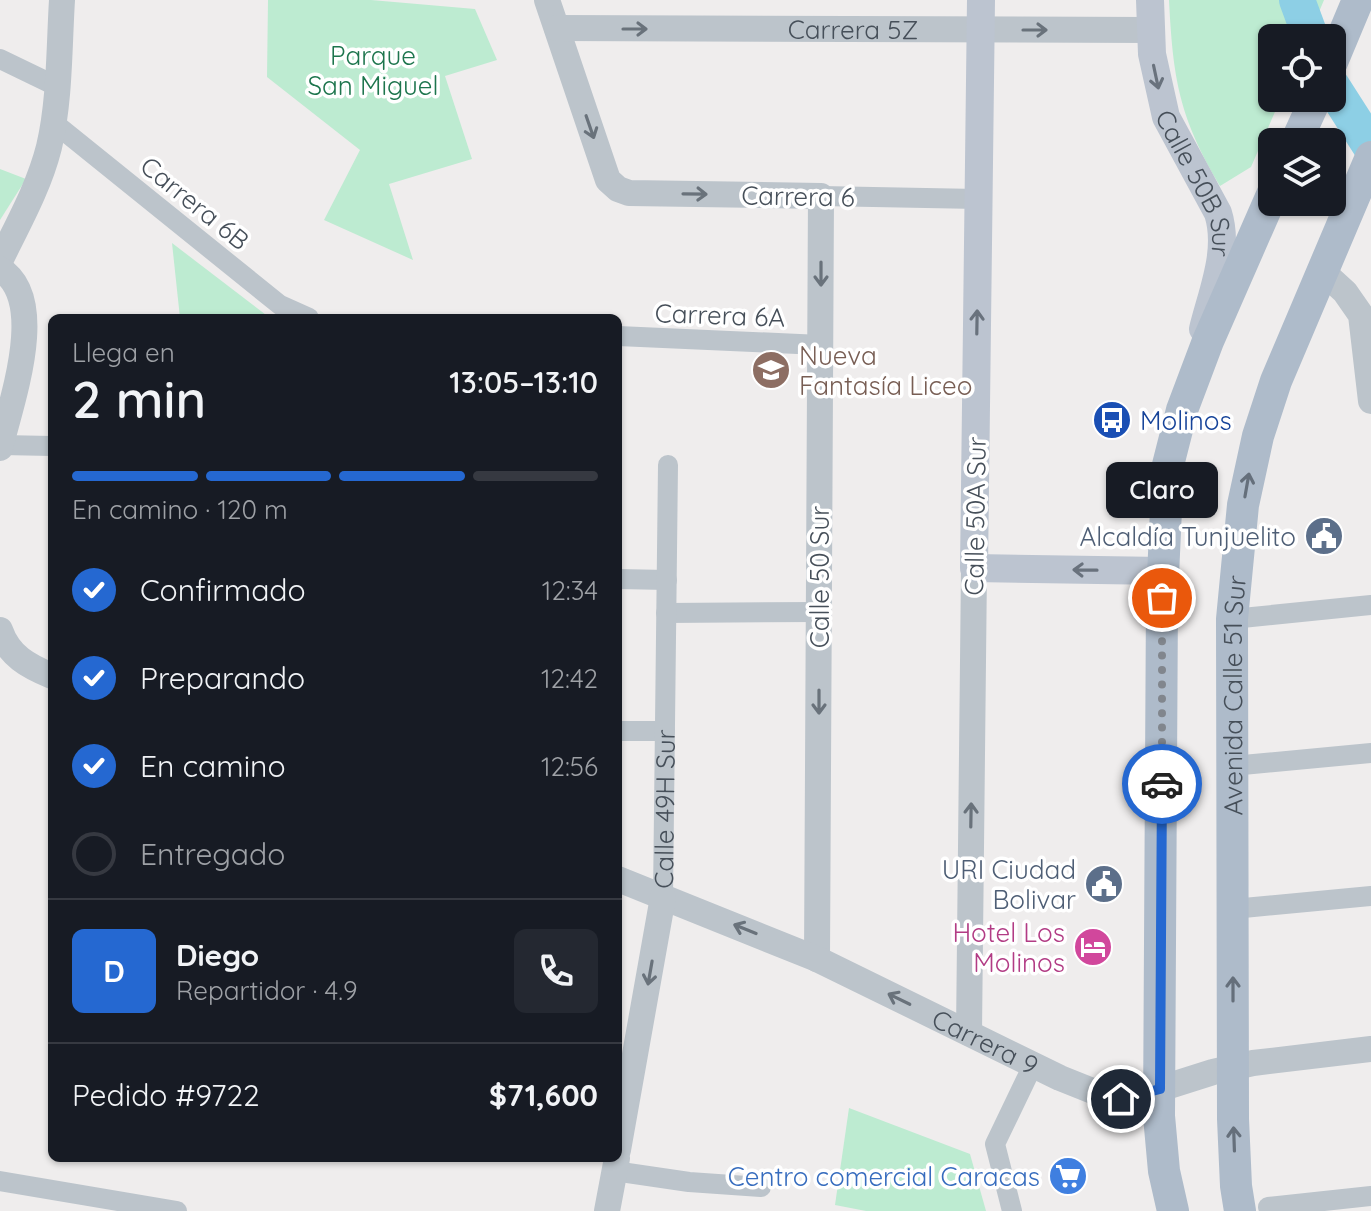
<!DOCTYPE html>
<html lang="es">
<meta charset="utf-8">
<style>
:root{--surface:#171b24;--page:#242831;--text:#f1f3f6;--muted:#9ea1a6;--line:#363941;--accent:#2568d1}
body{margin:0;font-family:Quicksand,sans-serif;background:var(--page);color:var(--text);height:100vh;display:flex;flex-direction:column;font-size:30px;white-space:nowrap}
*{box-sizing:border-box;margin:0}
p{font-size:26px;color:var(--muted)}
.icon{flex:none;width:44px;height:44px;fill:none;stroke:currentColor;stroke-width:2;stroke-linecap:round;stroke-linejoin:round}
.map{position:relative;flex:1;overflow:hidden}
.drawer{position:absolute;left:48px;top:314px;width:574px;height:848px;display:flex;flex-direction:column;background:var(--surface);border-radius:12px;box-shadow:0 2px 6px #0004}
.drawer>*{flex:none}
.tools{position:absolute;left:1258px;top:24px;display:grid;gap:16px}
.tools a{display:grid;place-items:center;width:88px;height:88px;border-radius:12px;background:var(--surface);box-shadow:0 2px 6px #0004;font-size:40px}
.pin{position:absolute;display:grid;place-items:center;width:68px;height:68px;color:#fff;margin:-34px;border:4px solid #fff;border-radius:50%;box-shadow:0 2px 8px #0007}
.courier{position:absolute;display:grid;place-items:center;width:80px;height:80px;margin:-40px;border:6px solid #2568d1;border-radius:50%;background:#fff;color:#222;box-shadow:0 2px 10px #0007}
.bubble{position:absolute;height:56px;border-radius:12px;background:var(--surface);box-shadow:0 2px 6px #0004;font-size:26px;font-weight:600;line-height:56px;text-align:center}
.summary em{font-style:normal;font-weight:600}
.summary div{display:flex;flex-direction:column-reverse}
.summary{display:flex;align-items:center;justify-content:space-between;height:136px;padding:0 24px}
h1{font-size:52px;font-weight:600;line-height:60px}
.bar{display:grid;grid-template-columns:repeat(4,1fr);gap:12px 8px;align-content:center;height:96px;padding:0 24px}
.bar i{height:10px;border-radius:6px;background:var(--line)}
.bar .selected{background:var(--accent)}
.bar p{grid-column:span 4}
.line{display:flex;align-items:center;gap:20px;padding:0 24px;border-top:2px solid var(--line)}
.line div{flex:1}
.round{display:grid;place-items:center;flex:none;width:84px;height:84px;border-radius:12px;background:var(--page)}
ol{padding:0 24px;list-style:none}
li{display:flex;align-items:center;gap:24px;height:88px}
li p{margin-inline-start:auto}
li .icon{padding:8px;border-radius:50%;background:var(--accent);color:#fff;stroke-width:4}
li:last-child{color:var(--muted)}
li i{width:44px;height:44px;border:4px solid var(--line);border-radius:50%}
.map>svg:first-child{display:block}
.green{fill:#bdebd1}
.lines{fill:none;stroke-linecap:round;stroke-linejoin:round}
.river{stroke:#8dcfe5;stroke-width:36}
.minor{stroke:#bcc4cb;stroke-width:20}
.tertiary{stroke:#bcc4cb;stroke-width:26}
.secondary{stroke:#bcc4d0;stroke-width:28}
.primary{stroke:#aebbca;stroke-width:32}
.oneway{stroke:#69727b}
.oneway2{stroke:#69727d}
.oneway3{stroke:#656f7b}
.done{stroke:#81868d;stroke-width:8;stroke-dasharray:0 14.4}
.route{stroke:#2568d1;stroke-width:10}
.labels{text-anchor:middle;dominant-baseline:central;stroke-width:7;stroke-linejoin:round;paint-order:stroke}
.street-label{font-size:26px;fill:#464f59;stroke:#fff}
.park-label{font-size:26px;fill:#1d754d;stroke:#fff}
.education-label{font-size:26px;fill:#785e54;stroke:#fff;text-anchor:start}
.transit-label{font-size:26px;fill:#164399;stroke:#fff;text-anchor:start}
.service-label{font-size:26px;fill:#4e5e75;stroke:#fff;text-anchor:end}
.hotel-label{font-size:26px;fill:#b23c85;stroke:#fff;text-anchor:end}
.shop-label{font-size:26px;fill:#366cbe;stroke:#fff;text-anchor:end}
</style>
<div class="map">
<svg width="1371" height="1211" viewBox="0 0 1371 1211">
<rect width="100%" height="100%" fill="#efeded"/>
<g class="green">
<path d="M268 0H371L475 9 497 60 445 76 472 159 389 184 413 260 324 220 360 150 267 77Z"/>
<path d="M1169 0H1324L1308 38H1272V98H1281L1251 167 1220 186C1179 117 1173 79 1169 0Z"/>
<path d="M0 169 26 179 0 220Z"/>
<path d="M172 243 270 318H180Z"/>
<path d="M849 1108 970 1154 986 1211H866L835 1205Z"/>
</g>
<g class="lines">
<g class="river">
<path d="M1297 0 1311 38"/>
<path d="M1332 86 1371 147"/>
</g>
<g class="minor">
<path d="M0 59 56 86"/>
<path d="M53 122 280 305 309 318"/>
<path d="M821 196 978 199"/>
<path d="M618 336 821 345"/>
<path d="M1 445 52 446"/>
<path d="M618 579 667 580"/>
<path d="M666 613 819 612"/>
<path d="M1232 619 1371 605"/>
<path d="M618 731H665"/>
<path d="M1232 766 1371 753"/>
<path id="s1" d="M663 897 668 465"/>
<path d="M1233 909 1371 896"/>
<path d="M614 1171 689 1182 761 1187"/>
<path d="M0 1181 177 1211"/>
<path d="M1268 1207 1371 1196"/>
<path d="M1012 1211 995 1144 1033 1065"/>
</g>
<g class="tertiary">
<path d="M547 0 608 180 618 189 629 193 821 196 817 959"/>
<path id="s2" d="M557 28 1150 30"/>
<path d="M0 261C18 224 39 187 49 147 60 100 59 48 62 0"/>
<path d="M0 269C49 299 11 402 0 448"/>
<path d="M1322 271 1345 292 1361 315 1371 401"/>
<path d="M0 630C9 656 28 666 52 676"/>
<path id="s3" d="M618 879 817 959 1060 1078 1110 1098H1131L1213 1072 1253 1063 1371 1049"/>
<path d="M969 1033 974 568"/>
<path d="M618 1150 663 897"/>
<path d="M607 1211 617 1158"/>
</g>
<g class="secondary">
<path d="M981 0 974 568 1163 571"/>
<path id="s4" d="M1150 0 1152 54 1166 117 1218 213C1230 251 1212 292 1203 329"/>
</g>
<g class="primary">
<path d="M1332 62 1358 0"/>
<path d="M1296 142 1316 98"/>
<path d="M1173 1211 1164 1171 1159 1116 1162 598 1168 465 1182 410 1208 341 1272 195"/>
<path id="s5" d="M1240 1211 1236 1186 1233 1119 1232 619 1243 505 1258 436 1276 381 1371 157"/>
</g>
</g>
<defs><path id="oneway-shaft" d="M-6 0H5M1.5-3L5.5 0L1.5 3" fill="none" stroke-width="1.6" stroke-linecap="round" stroke-linejoin="round" transform="scale(2)"/></defs>
<g class="oneway">
<use href="#oneway-shaft" transform="translate(635 29)"/>
<use href="#oneway-shaft" transform="translate(1035 30)"/>
<use href="#oneway-shaft" transform="translate(590 127) rotate(71)"/>
<use href="#oneway-shaft" transform="translate(695 194) rotate(1)"/>
<use href="#oneway-shaft" transform="translate(821 274) rotate(90)"/>
<use href="#oneway-shaft" transform="translate(819 702) rotate(90)"/>
<use href="#oneway-shaft" transform="translate(971 815) rotate(-89)"/>
<use href="#oneway-shaft" transform="translate(745 929) rotate(-158)"/>
<use href="#oneway-shaft" transform="translate(650 973) rotate(100)"/>
<use href="#oneway-shaft" transform="translate(899 999) rotate(-154)"/>
</g>
<g class="oneway2">
<use href="#oneway-shaft" transform="translate(1156 77) rotate(78)"/>
<use href="#oneway-shaft" transform="translate(977 322) rotate(-89)"/>
<use href="#oneway-shaft" transform="translate(1085 570) rotate(-179)"/>
</g>
<g class="oneway3">
<use href="#oneway-shaft" transform="translate(1247 485) rotate(-80)"/>
<use href="#oneway-shaft" transform="translate(1233 989) rotate(-90)"/>
<use href="#oneway-shaft" transform="translate(1234 1139) rotate(-92)"/>
</g>
<g class="lines">
<path class="done" d="M1162 598V784"/>
<path class="route" d="M1121 1099 1160 1089 1162 784"/>
</g>
<defs>
<g id="school-disc" transform="scale(2)"><circle r="9.5" fill="#8d6e63" stroke="#fff"/><path d="M0-5L7-2L0 1L-7-2ZM-4 1L0 2.5L4 1V4Q0 6-4 4Z" fill="#fff"/></g>
<g id="bus-disc" transform="scale(2)"><circle r="9.5" fill="#1a4fb4" stroke="#fff"/><path d="M-5-6H5V4H4V6H2V4H-2V6H-4V4H-5ZM-3.5-4V0h7V-4ZM-3.5 1.2v1.5H-2V1.2ZM2 1.2v1.5H3.5V1.2Z" fill="#fff"/></g>
<g id="civic-disc" transform="scale(2)"><circle r="9.5" fill="#5c6f8a" stroke="#fff"/><path d="M-.6-6.5H3V-4.5H.6V-3L4-1V1h2V6H-6V1h2V-1L-.6-3ZM-1.2 2.5V6h2.4V2.5Z" fill="#fff"/></g>
<g id="hotel-disc" transform="scale(2)"><circle r="9.5" fill="#d1479c" stroke="#fff"/><path d="M-6-4.5h1.5V1H6V5H4.5V3h-9V5H-6ZM-4 0a1.8 1.8 0 1 1 3.6 0ZM.5 0V-2.5h3Q6-2.5 6 0Z" fill="#fff"/></g>
<g id="supermarket-disc" transform="scale(2)"><circle r="9.5" fill="#3f7fe0" stroke="#fff"/><path d="M-6-5.5h2.5l.6 2H6L4.5 2H-2.5L-4.4-4H-6ZM-1.5 3.2a1.3 1.3 0 1 0 .1 0ZM3 3.2a1.3 1.3 0 1 0 .1 0Z" fill="#fff"/></g>
</defs>
<g fill-rule="evenodd">
<use href="#school-disc" x="771" y="370"/>
<use href="#bus-disc" x="1112" y="420"/>
<use href="#civic-disc" x="1324" y="536"/>
<use href="#civic-disc" x="1104" y="884"/>
<use href="#hotel-disc" x="1093" y="947"/>
<use href="#supermarket-disc" x="1068" y="1176"/>
</g>
<g class="labels">
<g class="street-label">
<text stroke="none"><textPath href="#s2" startOffset="296">Carrera 5Z</textPath></text>
<text stroke="none"><textPath href="#s4" startOffset="192">Calle 50B Sur</textPath></text>
<text transform="translate(798 196) rotate(1)">Carrera 6</text>
<text transform="translate(195 203) rotate(39)">Carrera 6B</text>
<text transform="translate(720 315) rotate(2)">Carrera 6A</text>
<text transform="translate(975 516) rotate(-89)">Calle 50A Sur</text>
<text transform="translate(819 577) rotate(-90)">Calle 50 Sur</text>
<text stroke="none"><textPath href="#s5" startOffset="516">Avenida Calle 51 Sur</textPath></text>
<text stroke="none"><textPath href="#s1" startOffset="88">Calle 49H Sur</textPath></text>
<text stroke="none"><textPath href="#s3" startOffset="402">Carrera 9</textPath></text>
</g>
<g class="park-label">
<text x="373" y="55">Parque<tspan x="373" dy="30">San Miguel</tspan></text>
</g>
<g class="education-label">
<text x="799" y="355">Nueva<tspan x="799" dy="30">Fantasía Liceo</tspan></text>
</g>
<g class="transit-label">
<text x="1140" y="420">Molinos</text>
</g>
<g class="service-label">
<text x="1296" y="536">Alcaldía Tunjuelito</text>
<text x="1076" y="869">URI Ciudad<tspan x="1076" dy="30">Bolivar</tspan></text>
</g>
<g class="hotel-label">
<text x="1065" y="932">Hotel Los<tspan x="1065" dy="30">Molinos</tspan></text>
</g>
<g class="shop-label">
<text x="1040" y="1176">Centro comercial Caracas</text>
</g>
</g>
</svg>
<div class="tools">
<a><svg class="icon" aria-label="locate" viewBox="0 0 24 24"><circle cx="12" cy="12" r="6"/><path d="M12 2v4M12 18v4M2 12h4M18 12h4"/></svg></a>
<a><svg class="icon" aria-label="layers" viewBox="0 0 24 24"><path d="M12 4l9 5-9 5-9-5zM3 14l9 5 9-5"/></svg></a>
</div>
<div class="pin" style="left:1162px;top:598px;background:#ea580c"><svg class="icon" aria-label="bag" viewBox="0 0 24 24"><path d="M5 8h14l-1 12H6zM9 8a3 3 0 0 1 6 0"/></svg></div>
<div class="pin" style="left:1121px;top:1099px;background:#1f2937"><svg class="icon" aria-label="home" viewBox="0 0 24 24"><path d="M3 11l9-7 9 7M6 9v11h12V9"/></svg></div>
<div class="courier" style="left:1162px;top:784px"><svg class="icon" aria-label="car" viewBox="0 0 24 24"><path d="M5 17H2v-5l4-1 3-4h7l3 4 3 1v5h-3M9 17h6M6 11h13"/><circle cx="7" cy="17" r="2"/><circle cx="17" cy="17" r="2"/></svg></div>
<div class="bubble" style="left:1106px;top:462px;width:112px">Claro</div>
<section class="drawer">
<div class="summary"><div><h1>2 min</h1><p>Llega en</p></div><em>13:05–13:10</em></div>
<div class="bar"><i class="selected"></i><i class="selected"></i><i class="selected"></i><i></i><p>En camino · 120 m</p></div>
<ol>
<li><svg class="icon" aria-label="check" viewBox="0 0 24 24"><path d="M5 12l5 5 9-10"/></svg>Confirmado<p>12:34</p></li>
<li><svg class="icon" aria-label="check" viewBox="0 0 24 24"><path d="M5 12l5 5 9-10"/></svg>Preparando<p>12:42</p></li>
<li><svg class="icon" aria-label="check" viewBox="0 0 24 24"><path d="M5 12l5 5 9-10"/></svg>En camino<p>12:56</p></li>
<li><i></i>Entregado</li>
</ol>
<div class="line" style="height:144px"><b class="round" style="background:var(--accent);color:#fff">D</b><div><b>Diego</b><p>Repartidor · 4.9</p></div><a class="round"><svg class="icon" aria-label="phone" viewBox="0 0 24 24"><path d="M5 4h4l2 5-3 2q2 4 5 5l2-3 5 2v4C11 20 4 13 5 4z"/></svg></a></div>
<div class="line" style="height:104px"><div>Pedido #9722</div><b>$71,600</b></div>
</section>
</div>
